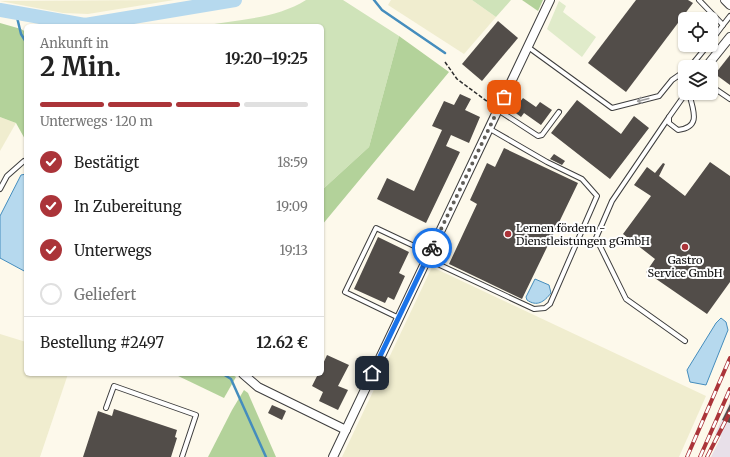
<!DOCTYPE html>
<html lang="de">
<meta charset="utf-8">
<style>
:root{--surface:#fff;--page:#f2f2f2;--text:#222;--muted:#767676;--line:#e0e0e0;--accent:#ab3439}
body{margin:0;font-family:Merriweather,serif;background:var(--page);color:var(--text);height:100vh;display:flex;flex-direction:column;font-size:15px;white-space:nowrap}
*{box-sizing:border-box;margin:0}
p{font-size:13px;color:var(--muted)}
.icon{flex:none;width:22px;height:22px;fill:none;stroke:currentColor;stroke-width:2;stroke-linecap:round;stroke-linejoin:round}
.map{position:relative;flex:1;overflow:hidden}
.panel{position:absolute;left:24px;top:24px;width:300px;height:352px;display:flex;flex-direction:column;background:var(--surface);border-radius:6px;box-shadow:0 1px 3px #0004}
.panel>*{flex:none}
.controls{position:absolute;left:678px;top:12px;display:grid;gap:8px}
.controls a{display:grid;place-items:center;width:40px;height:40px;border-radius:6px;background:var(--surface);box-shadow:0 1px 3px #0004;font-size:20px}
.pin{position:absolute;display:grid;place-items:center;width:34px;height:34px;color:#fff;margin:-17px;border-radius:8px;box-shadow:0 2px 6px #0006}
.courier{position:absolute;display:grid;place-items:center;width:40px;height:40px;margin:-20px;border:3px solid #1a73e8;border-radius:50%;background:#fff;color:#222;box-shadow:0 1px 5px #0007}
.head em{font-style:normal;font-weight:700}
.head div{display:flex;flex-direction:column-reverse}
.head{display:flex;align-items:center;justify-content:space-between;height:68px;padding:0 16px}
h1{font-size:26px;font-weight:700;line-height:30px}
.bar{display:grid;grid-template-columns:repeat(4,1fr);gap:6px 4px;align-content:center;height:48px;padding:0 16px}
.bar i{height:5px;border-radius:3px;background:var(--line)}
.bar .active{background:var(--accent)}
.bar p{grid-column:span 4}
.line{display:flex;align-items:center;gap:10px;padding:0 16px;border-top:1px solid var(--line)}
.line div{flex:1}
ol{padding:0 16px;list-style:none}
li{display:flex;align-items:center;gap:12px;height:44px}
li p{margin-inline-start:auto}
li .icon{padding:4px;border-radius:50%;background:var(--accent);color:#fff;stroke-width:4}
li:last-child{color:var(--muted)}
li i{width:22px;height:22px;border:2px solid var(--line);border-radius:50%}
.map>svg:first-child{display:block}
.industrial{fill:#e8e0e9}
.farmland{fill:#f0edcf}
.green{fill:#cfe3b9}
.forest{fill:#b3d29a}
.pitch{fill:#e0ebca}
.water{fill:#b6d9ee;stroke:#458dbd}
.lines{fill:none;stroke-linecap:round;stroke-linejoin:round}
.stream{stroke:#458dbd;stroke-width:2.5}
.river{stroke:#b6d9ee;stroke-width:14}
.building{fill:#524d49}
.lane-casing{stroke:#3e3e3e;stroke-width:6}
.street-casing{stroke:#3e3e3e;stroke-width:10}
.path{stroke:#2d2d2d;stroke-width:1.5;stroke-dasharray:4 2;stroke-linecap:butt}
.lane{stroke:#fff;stroke-width:4}
.street{stroke:#fff;stroke-width:8}
.rail-casing{stroke:#ab3439;stroke-width:4}
.rail{stroke:#fff;stroke-width:2.5;stroke-dasharray:8;stroke-linecap:butt}
.oneway{stroke:#9d9d9d}
.done{stroke:#605e59;stroke-width:4;stroke-dasharray:0 7.2}
.route{stroke:#1a73e8;stroke-width:5}
.poi-dot{fill:#ab3439;stroke:#fff;stroke-width:1.5}
.labels{text-anchor:middle;dominant-baseline:central;stroke-width:4;stroke-linejoin:round;paint-order:stroke}
.poi-label{font-size:11px;fill:#0b0b0b;stroke:#fff;text-anchor:start}
</style>
<div class="map">
<svg width="730" height="457" viewBox="0 0 730 457">
<rect width="100%" height="100%" fill="#fdf9eb"/>
<path class="industrial" d="M730 401V457H711L721 437 715 434Z"/>
<g class="farmland">
<path d="M174 0 88 14 63 13 0 1Z"/>
<path d="M391 0H472L496 17 464 54 388 5Z"/>
<path d="M0 117 16 123 0 151Z"/>
<path d="M432 267 706 396 679 457H342Z"/>
<path d="M0 334 26 342V374H68L40 457H0Z"/>
</g>
<g class="green">
<path d="M306 0H343L399 36 369 147 322 190V26H201C235 20 276 19 306 0Z"/>
<path d="M472 0H511L496 17Z"/>
</g>
<g class="forest">
<path d="M522 0H543L538 11Z"/>
<path d="M0 23 21 29 26 32V141L16 123 0 117Z"/>
<path d="M399 36 449 72 322 225V190L369 147Z"/>
<path d="M174 374H231L236 377 224 398Z"/>
<path d="M244 390 248 393 276 457H208L232 410Z"/>
</g>
<path class="pitch" d="M559 1 566 6 563 12 596 37 582 57 547 29Z"/>
<g class="water">
<path d="M26 174V272L0 258V216L21 175Z"/>
<path d="M535 279 549 285 551 293C544 302 537 307 527 300L526 297Z"/>
<path d="M721 318 726 322 728 330 706 385 690 382 687 370 716 323Z"/>
</g>
<g class="lines">
<g class="stream">
<path d="M374 0 382 10 445 53"/>
<path d="M16 13 21 34 26 42"/>
<path d="M223 374 231 379 266 457"/>
</g>
<path class="river" d="M0 10 85 25 235 0"/>
</g>
<g class="building">
<path d="M636 0H688L693 3 626 92 588 63Z"/>
<path d="M498 21 518 38 482 81 462 64Z"/>
<path d="M730 55V85L715 74Z"/>
<path d="M460 94 471 99 465 110 480 117 469 143 451 135 446 146 460 152 426 223 377 199 387 178 414 191 442 130 432 126 444 101 454 105Z"/>
<path d="M523 98 536 107 540 102 552 110 541 125 524 113 521 117 513 111Z"/>
<path d="M577 100 621 134 634 116 649 128 610 179 551 133Z"/>
<path d="M504 148 578 183 522 299 449 264 477 204 470 200 487 163 495 167Z"/>
<path d="M554 154 565 161 562 165 550 159Z"/>
<path d="M710 162 730 176V282L707 314 646 272 655 259 623 234 651 196 634 185 647 167 655 173 663 163 665 164 659 176 685 196Z"/>
<path d="M378 237 409 252 399 273 405 276 394 300 388 297 385 303 354 289Z"/>
<path d="M327 355 349 365 338 386 348 390 338 410 319 401 323 392 312 386 318 374H322V366Z"/>
<path d="M730 404V423L722 420Z"/>
<path d="M272 405 286 411 282 420 268 413Z"/>
<path d="M114 409 177 430 175 437 177 438 171 457H83L98 411 112 416Z"/>
</g>
<g class="lines">
<g class="lane-casing">
<g id="lane">
<path d="M699 0 723 25 730 16"/>
<path d="M711 41 723 25"/>
<path d="M528 47 612 108 659 96 672 80 685 71"/>
<path d="M690 67 708 45"/>
<path d="M711 86 730 99"/>
<path d="M686 93 669 117V123L678 130C702 127 693 110 689 93"/>
<path d="M498 110 538 136 542 135 559 112"/>
<path d="M669 117 612 201 596 238 626 299 685 341"/>
<path d="M0 189 7 176 24 161"/>
<path d="M427 259 534 309 545 308 550 304 597 196 582 179 547 162 490 129"/>
<path d="M399 318 345 292 376 228 429 253"/>
<path d="M106 408 114 386 196 415 182 457"/>
</g>
</g>
<g class="street-casing">
<g id="street">
<path d="M725 0 730 5"/>
<path d="M706 67 730 37"/>
<path d="M243 374 258 387 346 430"/>
<path d="M333 457 550 0"/>
</g>
</g>
<path class="path" d="M445 62 457 79 492 105"/>
<use href="#lane" class="lane"/>
<use href="#street" class="street"/>
<g class="rail-casing">
<g id="rail">
<path d="M687 457 730 358"/>
<path d="M700 457 730 389"/>
<path d="M707 457 730 412"/>
</g>
</g>
<use href="#rail" class="rail"/>
</g>
<defs><path id="oneway-shaft" d="M-6 0H5M1.5-3L5.5 0L1.5 3" fill="none" stroke-width="1.6" stroke-linecap="round" stroke-linejoin="round"/></defs>
<use class="oneway" href="#oneway-shaft" transform="translate(643 100) rotate(166)"/>
<g class="lines">
<path class="done" d="M432 248 504 97"/>
<path class="route" d="M372 373 432 248"/>
</g>
<g class="poi-dot">
<circle cx="508" cy="234" r="4"/>
<circle cx="685" cy="247" r="4"/>
</g>
<g class="labels">
<g class="poi-label">
<text x="516" y="228">Lernen fördern -<tspan x="516" dy="13">Dienstleistungen gGmbH</tspan></text>
<text x="685" y="260" text-anchor="middle">Gastro<tspan x="685" dy="13">Service GmbH</tspan></text>
</g>
</g>
</svg>
<div class="controls">
<a><svg class="icon" aria-label="locate" viewBox="0 0 24 24"><circle cx="12" cy="12" r="6"/><path d="M12 2v4M12 18v4M2 12h4M18 12h4"/></svg></a>
<a><svg class="icon" aria-label="layers" viewBox="0 0 24 24"><path d="M12 4l9 5-9 5-9-5zM3 14l9 5 9-5"/></svg></a>
</div>
<div class="pin" style="left:504px;top:97px;background:#ea580c"><svg class="icon" aria-label="bag" viewBox="0 0 24 24"><path d="M5 8h14l-1 12H6zM9 8a3 3 0 0 1 6 0"/></svg></div>
<div class="pin" style="left:372px;top:373px;background:#1f2937"><svg class="icon" aria-label="home" viewBox="0 0 24 24"><path d="M3 11l9-7 9 7M6 9v11h12V9"/></svg></div>
<div class="courier" style="left:432px;top:248px"><svg class="icon" aria-label="bike" viewBox="0 0 24 24"><circle cx="6" cy="16" r="4"/><circle cx="18" cy="16" r="4"/><path d="M6 16l4-8h5l3 8M10 8l3 8H6M13 5h3"/></svg></div>
<section class="panel">
<div class="head"><div><h1>2 Min.</h1><p>Ankunft in</p></div><em>19:20–19:25</em></div>
<div class="bar"><i class="active"></i><i class="active"></i><i class="active"></i><i></i><p>Unterwegs · 120 m</p></div>
<ol>
<li><svg class="icon" aria-label="check" viewBox="0 0 24 24"><path d="M5 12l5 5 9-10"/></svg>Bestätigt<p>18:59</p></li>
<li><svg class="icon" aria-label="check" viewBox="0 0 24 24"><path d="M5 12l5 5 9-10"/></svg>In Zubereitung<p>19:09</p></li>
<li><svg class="icon" aria-label="check" viewBox="0 0 24 24"><path d="M5 12l5 5 9-10"/></svg>Unterwegs<p>19:13</p></li>
<li><i></i>Geliefert</li>
</ol>
<div class="line" style="height:52px"><div>Bestellung #2497</div><b>12.62 €</b></div>
</section>
</div>
